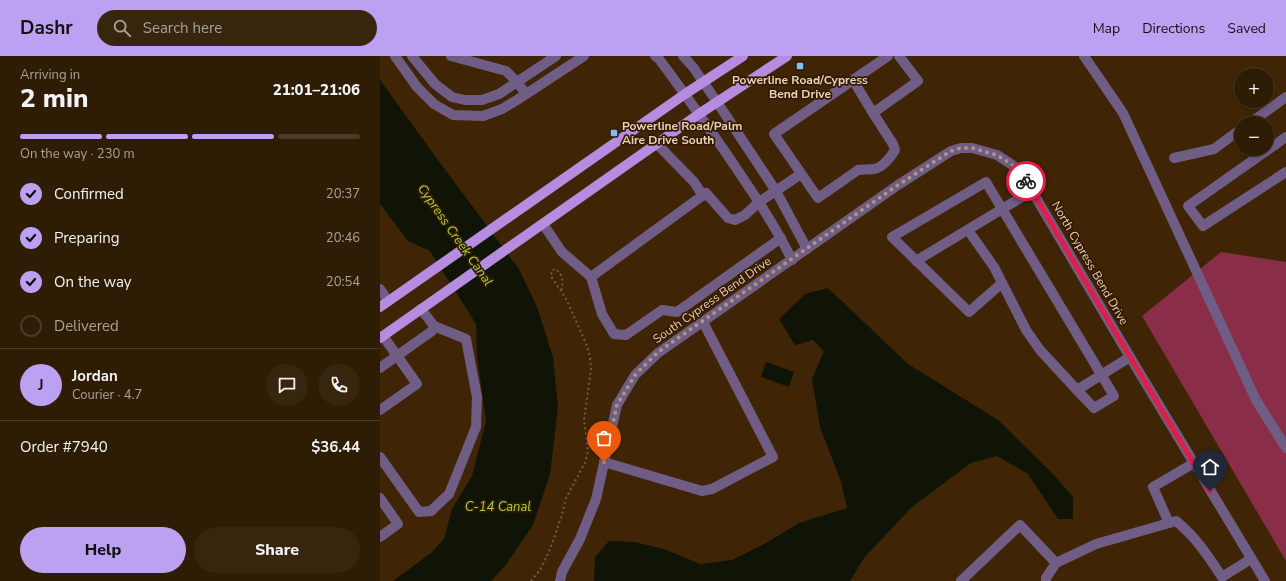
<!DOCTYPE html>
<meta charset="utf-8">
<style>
:root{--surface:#2f1c04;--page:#37250e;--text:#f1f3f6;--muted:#a7a19a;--line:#4a3a26;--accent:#bca0f2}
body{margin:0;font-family:"Nunito Sans",sans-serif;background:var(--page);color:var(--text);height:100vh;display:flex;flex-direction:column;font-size:15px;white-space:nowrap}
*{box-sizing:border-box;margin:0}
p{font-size:13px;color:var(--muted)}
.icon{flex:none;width:22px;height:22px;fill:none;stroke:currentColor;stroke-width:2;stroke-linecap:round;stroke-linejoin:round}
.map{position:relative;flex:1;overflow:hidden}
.details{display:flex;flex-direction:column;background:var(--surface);width:380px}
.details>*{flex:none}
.fabs{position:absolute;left:854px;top:12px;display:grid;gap:8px}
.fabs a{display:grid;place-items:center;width:40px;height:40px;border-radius:50%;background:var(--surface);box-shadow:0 2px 6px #0003,0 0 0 1px var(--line);font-size:20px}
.pin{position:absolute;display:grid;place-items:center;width:34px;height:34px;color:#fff;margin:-41px -17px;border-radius:50% 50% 50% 0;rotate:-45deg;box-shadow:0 0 4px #0007}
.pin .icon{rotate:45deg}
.courier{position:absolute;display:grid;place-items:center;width:40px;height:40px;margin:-20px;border:3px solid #e11d48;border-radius:50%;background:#fff;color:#222;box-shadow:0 1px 5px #0007}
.head em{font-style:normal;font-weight:800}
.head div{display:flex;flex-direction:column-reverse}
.head{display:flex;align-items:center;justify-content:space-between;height:68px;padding:0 20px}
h1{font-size:26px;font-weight:800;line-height:30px}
.bar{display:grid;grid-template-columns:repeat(4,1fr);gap:6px 4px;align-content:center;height:48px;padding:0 20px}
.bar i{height:5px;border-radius:3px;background:var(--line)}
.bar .current{background:var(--accent)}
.bar p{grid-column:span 4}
.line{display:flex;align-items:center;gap:10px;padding:0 20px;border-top:1px solid var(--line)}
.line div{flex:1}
.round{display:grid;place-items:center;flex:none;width:42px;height:42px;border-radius:21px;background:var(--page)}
ol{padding:0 20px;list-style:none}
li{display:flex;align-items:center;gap:12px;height:44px}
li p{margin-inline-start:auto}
li .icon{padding:4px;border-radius:50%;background:var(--accent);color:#111;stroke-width:4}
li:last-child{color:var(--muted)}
li i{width:22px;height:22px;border:2px solid var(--line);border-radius:50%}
.cta{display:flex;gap:8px;margin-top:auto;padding:8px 20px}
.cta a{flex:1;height:46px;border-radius:24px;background:var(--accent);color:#111;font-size:16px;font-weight:800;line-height:46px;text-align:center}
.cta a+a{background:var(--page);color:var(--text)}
header{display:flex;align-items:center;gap:24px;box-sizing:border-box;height:56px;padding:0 20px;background:var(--accent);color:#111}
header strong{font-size:19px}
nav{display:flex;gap:22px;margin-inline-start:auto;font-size:14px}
.search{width:280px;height:36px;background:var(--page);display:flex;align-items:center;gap:10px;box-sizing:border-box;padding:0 14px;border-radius:22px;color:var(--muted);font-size:15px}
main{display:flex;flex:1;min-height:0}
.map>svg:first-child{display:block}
.green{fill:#8a2d49}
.water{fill:#0f1406}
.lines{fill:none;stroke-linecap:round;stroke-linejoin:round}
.path{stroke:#765d42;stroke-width:2;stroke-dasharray:2 3;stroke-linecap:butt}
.minor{stroke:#705d85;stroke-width:10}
.major{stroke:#b58cdf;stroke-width:10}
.done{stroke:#ad957e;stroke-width:4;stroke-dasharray:0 7.2}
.route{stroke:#e11d48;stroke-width:5}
.poi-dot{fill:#7bbef8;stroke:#341b00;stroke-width:1.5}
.labels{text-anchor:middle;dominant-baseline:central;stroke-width:3.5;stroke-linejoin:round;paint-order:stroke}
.poi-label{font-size:12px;font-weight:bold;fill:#e8d2be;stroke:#341b00}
.street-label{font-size:12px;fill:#e8d2be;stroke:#341b00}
.water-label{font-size:13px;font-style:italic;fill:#a4d442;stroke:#341b00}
</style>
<header>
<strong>Dashr</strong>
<div class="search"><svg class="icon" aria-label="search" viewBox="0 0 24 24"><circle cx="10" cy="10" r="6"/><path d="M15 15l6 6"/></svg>Search here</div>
<nav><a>Map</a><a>Directions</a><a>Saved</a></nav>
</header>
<main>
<section class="details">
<div class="head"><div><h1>2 min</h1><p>Arriving in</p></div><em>21:01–21:06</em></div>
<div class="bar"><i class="current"></i><i class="current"></i><i class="current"></i><i></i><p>On the way · 230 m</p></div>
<ol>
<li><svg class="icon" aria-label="check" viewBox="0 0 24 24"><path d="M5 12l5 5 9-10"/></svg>Confirmed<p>20:37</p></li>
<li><svg class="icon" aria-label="check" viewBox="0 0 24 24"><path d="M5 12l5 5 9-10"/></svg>Preparing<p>20:46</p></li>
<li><svg class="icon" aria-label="check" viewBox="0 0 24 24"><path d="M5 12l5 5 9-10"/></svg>On the way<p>20:54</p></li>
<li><i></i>Delivered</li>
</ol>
<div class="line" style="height:72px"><b class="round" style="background:var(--accent);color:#111">J</b><div><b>Jordan</b><p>Courier · 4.7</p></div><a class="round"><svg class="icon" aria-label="chat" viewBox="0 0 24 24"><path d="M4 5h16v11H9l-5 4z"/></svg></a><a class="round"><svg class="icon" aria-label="phone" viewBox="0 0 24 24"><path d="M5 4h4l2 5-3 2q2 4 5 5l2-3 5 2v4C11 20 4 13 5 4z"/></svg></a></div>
<div class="line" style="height:52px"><div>Order #7940</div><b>$36.44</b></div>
<div class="cta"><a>Help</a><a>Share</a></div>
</section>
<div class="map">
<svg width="906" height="525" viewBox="0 0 906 525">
<rect width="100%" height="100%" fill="#3f2506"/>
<path class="green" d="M841 196 906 206V505L762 260Z"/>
<g class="water">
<path d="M0 24 55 100 139 213 157 251 173 301 178 351 170 418 153 469 125 510 111 525H13L51 497 64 483 72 453 92 420 106 365 97 299 96 268 50 195 28 185 0 148Z"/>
<path d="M448 232 528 308 618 364 673 418 693 441V463H678L648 418 617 400 591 407 532 451 484 502 470 525H214L215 501 229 485 255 486 287 494 320 508 352 504 386 487 419 467 467 452 461 426 440 371 432 323 444 295 433 284 415 289 399 263 425 238Z"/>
<path d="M386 306 414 316 409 331 381 321Z"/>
</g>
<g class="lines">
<path class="path" d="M151 525 160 514 169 496 181 462 186 442 205 407 208 395 204 364 211 313 210 301 207 290 193 258 185 241 172 222 171 219 172 214 176 213C184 221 183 225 181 236"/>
<g class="minor">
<path d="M15 0 37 31 54 48 73 59 103 60 122 53 137 44 204 0"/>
<path d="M32 0 55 28 72 41 85 44H102L119 38 176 0"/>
<path d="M71 0 126 15 137 26 146 38"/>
<path d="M275 0 279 3C303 35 326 68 348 100 371 134 394 167 412 204"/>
<path d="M303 0 313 11 337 46 396 135 427 193"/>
<path d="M704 0 743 57 876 344 906 392"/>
<path d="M473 24 493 57 513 88 515 94C511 101 502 112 494 113 488 114 483 113 478 114L438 142 394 78 508 0"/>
<path d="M493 57 538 25 519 0"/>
<path d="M870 67 906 41"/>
<path d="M906 81 808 150 823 170 906 116"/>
<path d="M277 88 314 126 323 140"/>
<path d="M794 102 834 93 861 73"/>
<path d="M163 168 182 196 211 221 222 258 234 278 246 279 282 254 297 256 401 182"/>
<path d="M588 174 614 211 646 274 660 294 697 334 750 301"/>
<path d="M536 205 652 135"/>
<path d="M211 221 326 137 348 162 355 164 365 159 379 146 421 118"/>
<path d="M622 227 589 256 512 181 606 126 734 340 714 352 697 334"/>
<path d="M0 233 8 245"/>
<path d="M0 312 52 275 54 270"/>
<path d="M0 354 37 328 3 280"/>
<path d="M0 401 39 456 51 455 69 438 96 371 97 341 86 283 54 270 41 253"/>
<path d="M224 406 322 435 332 433 393 401 323 266"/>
<path d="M0 442 18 468 0 481"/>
<path d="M789 467 773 431 814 407"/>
<path d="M180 525 182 516 200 483 216 443 237 349 255 319 278 297 518 129 571 95 581 92H592L617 99 634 110 652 135 750 301 885 525"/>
<path d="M581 525 640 469 676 507"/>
<path d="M666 525V522L676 507 716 488 796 465C816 481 828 500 842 521L871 503"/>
</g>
<g class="major">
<path d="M0 251 305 38 363 0"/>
<path d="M0 282 319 58 407 0"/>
</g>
</g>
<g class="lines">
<path class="done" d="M224 406 237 349 255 319 278 296 518 129 571 95 581 92H592L617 99 634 110 646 125"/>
<path class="route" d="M646 125 652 135 750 301 830 435"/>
</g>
<g class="poi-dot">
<rect x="416" y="6" width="8" height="8" rx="2"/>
<rect x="230" y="73" width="8" height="8" rx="2"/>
</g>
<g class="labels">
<g class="poi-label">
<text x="420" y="24">Powerline Road/Cypress<tspan x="420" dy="14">Bend Drive</tspan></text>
<text x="242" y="70" text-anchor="start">Powerline Road/Palm<tspan x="242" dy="14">Aire Drive South</tspan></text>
</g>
<g class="street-label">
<text transform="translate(710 207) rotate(60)">North Cypress Bend Drive</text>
<text transform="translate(332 244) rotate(-35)">South Cypress Bend Drive</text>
</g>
<g class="water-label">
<text transform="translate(75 179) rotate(55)">Cypress Creek Canal</text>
<text x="118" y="451">C-14 Canal</text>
</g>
</g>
</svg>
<div class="fabs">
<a>+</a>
<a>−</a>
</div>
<div class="pin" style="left:224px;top:406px;background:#ea580c"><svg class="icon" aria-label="bag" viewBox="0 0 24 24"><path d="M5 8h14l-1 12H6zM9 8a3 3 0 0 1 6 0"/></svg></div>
<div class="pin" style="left:830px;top:435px;background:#1f2937"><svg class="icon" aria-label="home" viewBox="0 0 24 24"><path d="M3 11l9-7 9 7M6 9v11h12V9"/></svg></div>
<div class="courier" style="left:646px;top:125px"><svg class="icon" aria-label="bike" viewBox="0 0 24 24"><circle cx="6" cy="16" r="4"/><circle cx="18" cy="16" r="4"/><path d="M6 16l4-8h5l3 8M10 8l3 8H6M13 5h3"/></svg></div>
</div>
</main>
